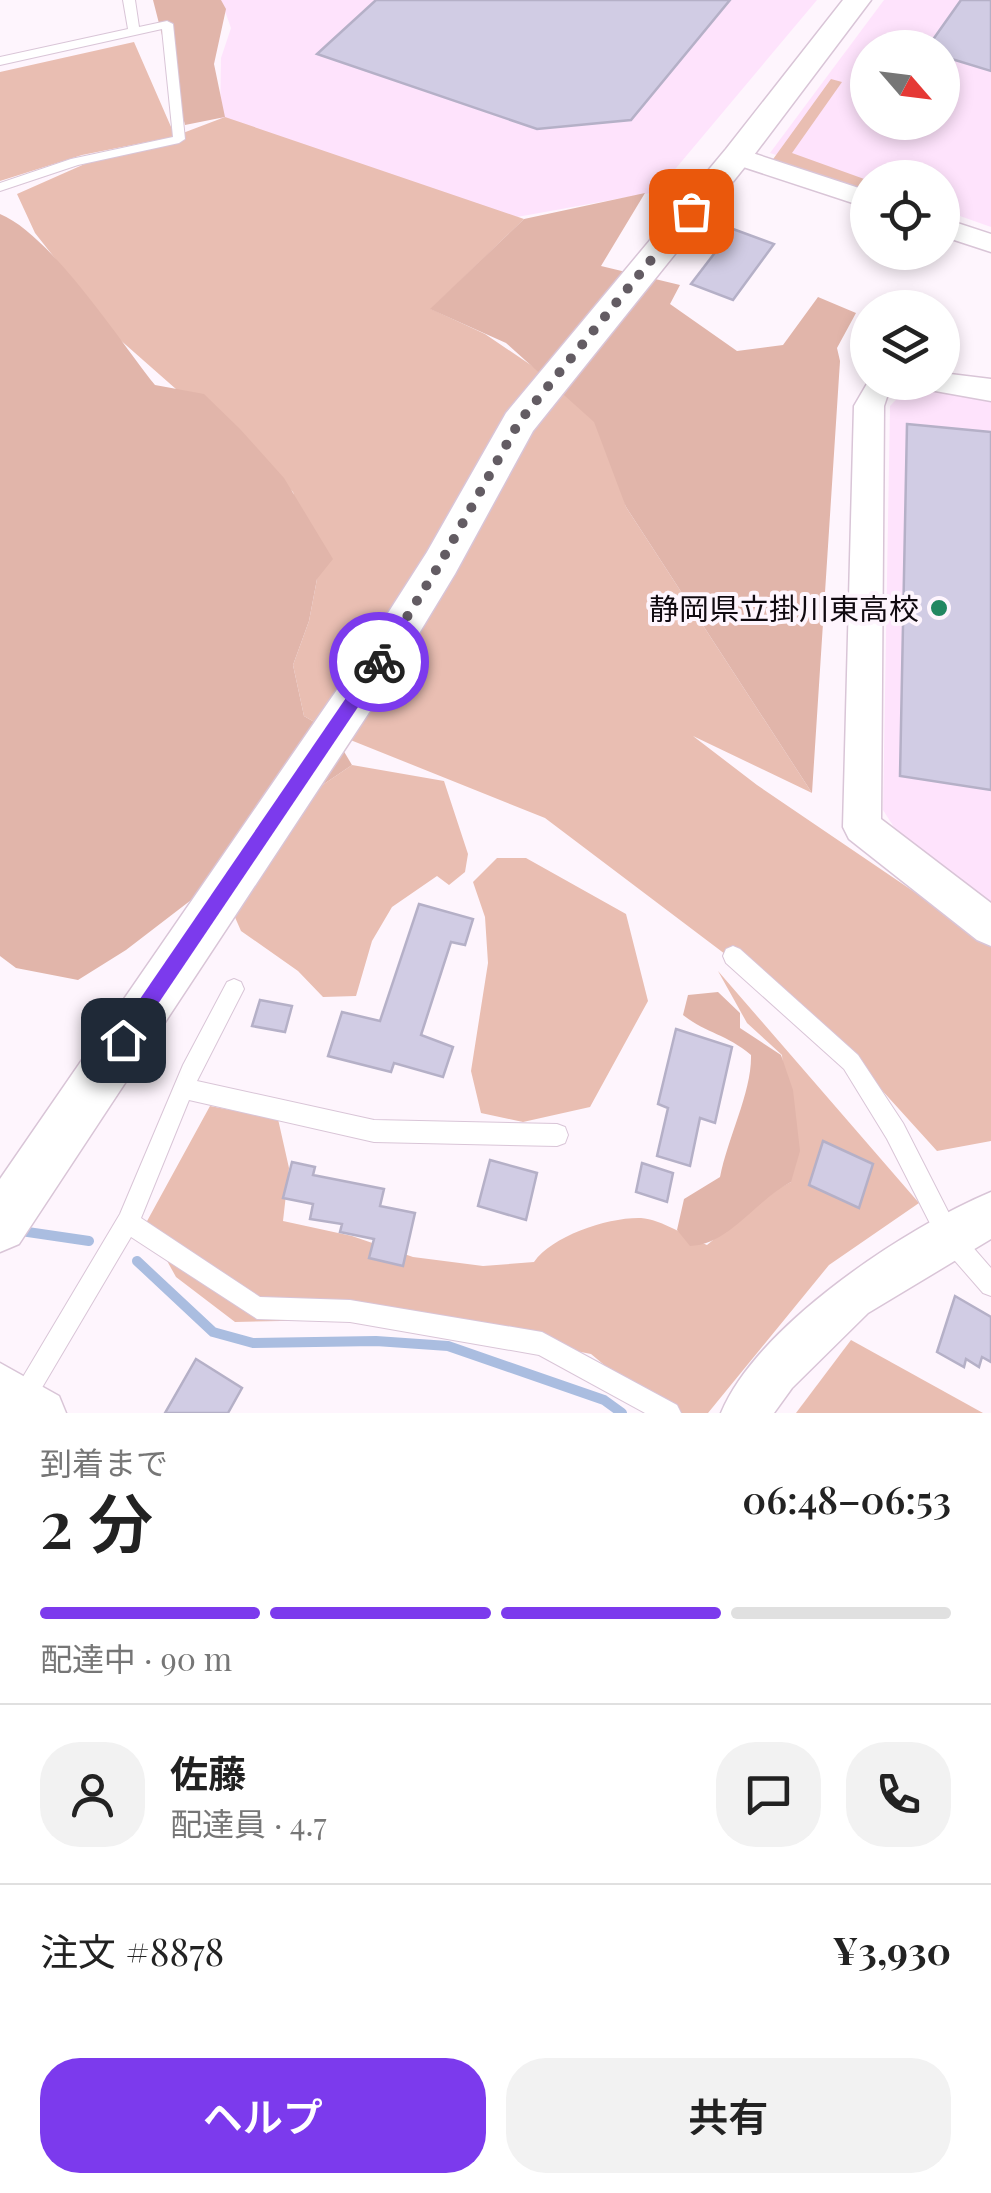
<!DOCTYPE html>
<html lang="ja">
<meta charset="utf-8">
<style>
:root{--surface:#fff;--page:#f2f2f2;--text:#222;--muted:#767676;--line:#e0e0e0;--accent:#7c3aed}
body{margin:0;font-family:"Playfair Display","Noto Sans JP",serif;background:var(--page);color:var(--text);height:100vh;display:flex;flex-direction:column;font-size:38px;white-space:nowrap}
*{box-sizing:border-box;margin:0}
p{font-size:32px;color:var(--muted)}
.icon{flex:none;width:55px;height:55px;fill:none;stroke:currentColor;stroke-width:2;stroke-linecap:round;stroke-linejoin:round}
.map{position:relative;height:1413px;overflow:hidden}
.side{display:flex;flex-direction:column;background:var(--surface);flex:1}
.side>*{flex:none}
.needle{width:65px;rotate:118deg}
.fabs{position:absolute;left:850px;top:30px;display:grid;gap:20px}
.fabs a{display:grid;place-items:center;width:110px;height:110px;border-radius:50%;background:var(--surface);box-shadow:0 5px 15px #0003;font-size:50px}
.pin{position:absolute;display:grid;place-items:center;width:85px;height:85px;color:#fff;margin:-42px;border-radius:20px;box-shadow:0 5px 15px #0006}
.courier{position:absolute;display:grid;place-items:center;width:100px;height:100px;margin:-50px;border:8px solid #7c3aed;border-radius:50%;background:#fff;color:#222;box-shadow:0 2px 12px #0007}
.headline em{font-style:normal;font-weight:600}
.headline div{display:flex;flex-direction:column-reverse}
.headline{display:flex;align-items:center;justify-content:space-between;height:170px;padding:0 40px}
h1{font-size:65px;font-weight:600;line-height:75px}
.bar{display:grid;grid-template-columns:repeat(4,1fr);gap:15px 10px;align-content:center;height:120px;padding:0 40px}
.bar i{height:12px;border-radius:8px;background:var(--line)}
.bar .on{background:var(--accent)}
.bar p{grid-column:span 4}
.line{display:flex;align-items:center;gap:25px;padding:0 40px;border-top:2px solid var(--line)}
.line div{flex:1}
.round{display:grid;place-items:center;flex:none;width:105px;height:105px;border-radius:40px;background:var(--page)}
.button{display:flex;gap:20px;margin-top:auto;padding:20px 40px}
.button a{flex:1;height:115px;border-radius:40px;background:var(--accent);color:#fff;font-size:40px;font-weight:600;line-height:115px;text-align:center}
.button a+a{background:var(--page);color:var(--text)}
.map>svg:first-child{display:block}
.built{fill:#fee3fc;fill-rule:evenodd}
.green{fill:#e9beb2}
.forest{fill:#e1b5aa}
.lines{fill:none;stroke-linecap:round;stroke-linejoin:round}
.stream{stroke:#aabde0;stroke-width:10}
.building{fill:#d1cce4;stroke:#b5b0c7;stroke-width:2.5}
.service-casing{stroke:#d9c5d7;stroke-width:2}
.minor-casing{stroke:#d9c5d7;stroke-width:3}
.tertiary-casing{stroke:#d9c5d7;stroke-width:3}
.service{fill:#fff;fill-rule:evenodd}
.minor{fill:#fff;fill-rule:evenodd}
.tertiary{fill:#fff;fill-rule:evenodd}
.route{fill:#7c3aed}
.done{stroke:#635c63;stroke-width:10;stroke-dasharray:0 18}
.poi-dot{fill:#228761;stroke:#fef5fd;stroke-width:4}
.labels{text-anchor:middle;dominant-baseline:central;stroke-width:8;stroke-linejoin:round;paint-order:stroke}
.poi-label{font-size:30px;fill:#100a10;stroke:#fef5fd;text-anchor:end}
</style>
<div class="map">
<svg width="991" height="1413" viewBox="0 0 991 1413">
<rect width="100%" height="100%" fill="#fef5fd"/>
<g class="built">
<path d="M221 0H817L656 192 517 217 220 123 221 58 231 28Z"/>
<path d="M884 0H991V227L943 210 942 178H868L867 185 770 153ZM868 48H942V122H868Z"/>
<path d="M912 383 991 390V918L929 882 883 810 890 406Z"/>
</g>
<g class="green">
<path d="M134 42 175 136 225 117 524 219 431 309 485 334 603 414 626 507 812 793 693 736 757 785 991 944V1141L937 1151 831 1034 545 818 333 733 304 716 293 665 309 621 317 579 293 492 118 338 35 233 17 194 96 159 167 138 82 155 0 181V72Z"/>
<path d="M831 79 842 82 792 153 867 180V196L771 162Z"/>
<path d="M352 765 444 781 468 854 465 872 449 885 437 876 392 907 372 941 356 996 323 997 298 971 241 931 227 899 321 786Z"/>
<path d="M497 858H526L626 914 648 1001 590 1107 523 1122 481 1113 471 1071 488 963 485 917 473 882Z"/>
<path d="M718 971 919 1203 829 1265 708 1413H662L591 1354 460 1328 334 1320 235 1322 176 1277 146 1223 210 1106 278 1119 289 1168 283 1221 352 1236 413 1257 483 1266 534 1262C552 1236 608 1217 641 1218 661 1219 689 1238 707 1245L771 1192 791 1182 782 1055 747 1023Z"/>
<path d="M851 1340 983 1413H796Z"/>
</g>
<g class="forest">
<path d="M153 0H221L226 9 214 64 225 117 185 125Z"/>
<path d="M645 193 601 266 680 285 670 304 737 351 783 345 818 297 856 313 837 348 840 361 812 793 626 507 594 422 506 343 430 309 524 219Z"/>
<path d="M0 214C51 235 119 340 155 385L204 394 240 429 284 478 333 559 317 579 309 621 293 665 304 716 333 733 352 765 321 786 281 831 126 950 78 980 16 968 0 956Z"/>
<path d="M718 992 740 1013V1028L781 1055 793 1090 800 1151 791 1182C757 1199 729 1245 690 1246L677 1230 684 1199 720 1177C728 1137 752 1091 751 1055 726 1034 706 1033 683 1015L688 995Z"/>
</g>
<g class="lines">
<g class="stream">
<path d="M0 1228 89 1241"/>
<path d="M137 1261 213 1332 253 1343 376 1341 448 1346 604 1400 622 1413"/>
</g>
</g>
<g class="building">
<path d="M376 0H730L631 120 537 129 317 54Z"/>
<path d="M961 0H991V71L942 56V48H927Z"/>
<path d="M733 229 774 244 733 300 691 284Z"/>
<path d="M907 424 991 432V790L900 776Z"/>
<path d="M419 904 473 919 465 945 451 942 421 1035 453 1047 443 1077 394 1063 391 1072 328 1056 342 1012 380 1021Z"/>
<path d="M260 1000 292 1006 285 1032 252 1026Z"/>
<path d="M676 1029 732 1047 715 1123 700 1118 690 1166 657 1156 668 1108 658 1104Z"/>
<path d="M823 1141 873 1164 859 1208 809 1185Z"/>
<path d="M490 1160 537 1173 526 1220 478 1206Z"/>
<path d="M292 1162 315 1167 313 1175 384 1189 380 1206 415 1213 403 1266 369 1258 374 1239 340 1232 342 1224 310 1219 313 1204 283 1198Z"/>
<path d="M642 1163 673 1173 667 1202 636 1192Z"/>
<path d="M955 1296 991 1317V1362L982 1357 979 1367 966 1359 964 1367 937 1352Z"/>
<path d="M196 1359 242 1388 228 1413H165Z"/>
</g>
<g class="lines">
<g class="service-casing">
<g id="service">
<path d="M123 0H135L139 27 167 21 173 24 185 139 179 143 78 165 0 191V183L71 159 173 137 162 29 0 65V57L128 29Z"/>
<path d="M733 946 740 949 858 1055 903 1123 957 1229 991 1268V1296L983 1293 941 1245 887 1139 844 1069 726 963 723 956 726 949Z"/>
<path d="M234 979 241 982 244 989 197 1081 374 1120 557 1124 565 1127 568 1135 565 1143 557 1146 374 1142 189 1100 141 1218 260 1297 350 1300 542 1332 677 1405 681 1413H645L539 1355 350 1322 257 1319 131 1237 30 1408 22 1412 14 1408 10 1400 14 1392 120 1214 183 1065 227 982Z"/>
</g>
</g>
<g class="minor-casing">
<g id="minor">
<path d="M737 148 868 191V208L728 162 724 156Z"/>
<path d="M942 218 991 234V252L942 236Z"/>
<path d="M942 373 991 379V401L924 389 920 382H942Z"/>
<path d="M868 382H904L887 397 884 406 881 819 991 903V946L977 940 849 839 843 827 854 406Z"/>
<path d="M991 1192V1239L868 1313 792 1388 774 1413H721C758 1325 905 1228 991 1192Z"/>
<path d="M0 1363 59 1396 66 1413H0Z"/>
</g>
</g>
<g class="tertiary-casing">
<path id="tertiary" d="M843 0H871L748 163 533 431 455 574 395 673 19 1244 0 1252V1179L365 649 427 552 506 413 726 149Z"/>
</g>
<use href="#service" class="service"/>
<use href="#minor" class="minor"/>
<use href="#tertiary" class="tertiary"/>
</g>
<path class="route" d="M379 655 385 657V667L129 1047H116V1034L374 657Z"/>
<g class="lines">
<path class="done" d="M379 662 441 562 519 422 691 211"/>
</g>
<circle class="poi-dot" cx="939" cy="608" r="10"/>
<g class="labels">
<g class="poi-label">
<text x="919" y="608">静岡県立掛川東高校</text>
</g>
</g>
</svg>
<div class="fabs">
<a><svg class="needle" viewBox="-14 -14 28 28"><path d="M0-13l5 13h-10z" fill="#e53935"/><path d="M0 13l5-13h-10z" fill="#767676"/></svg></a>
<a><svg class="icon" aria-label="locate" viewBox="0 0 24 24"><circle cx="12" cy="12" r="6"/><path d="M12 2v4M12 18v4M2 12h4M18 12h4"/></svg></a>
<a><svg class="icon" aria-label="layers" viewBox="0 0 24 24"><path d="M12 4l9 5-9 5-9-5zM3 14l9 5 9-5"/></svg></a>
</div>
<div class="pin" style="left:691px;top:211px;background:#ea580c"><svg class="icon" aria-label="bag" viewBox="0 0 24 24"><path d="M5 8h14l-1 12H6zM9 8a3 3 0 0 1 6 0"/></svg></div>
<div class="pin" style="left:123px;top:1040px;background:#1f2937"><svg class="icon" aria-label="home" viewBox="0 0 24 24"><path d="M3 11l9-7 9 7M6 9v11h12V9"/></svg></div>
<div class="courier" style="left:379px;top:662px"><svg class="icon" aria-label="bike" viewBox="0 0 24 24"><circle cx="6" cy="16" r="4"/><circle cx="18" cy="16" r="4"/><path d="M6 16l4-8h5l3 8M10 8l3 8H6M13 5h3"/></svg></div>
</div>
<section class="side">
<div class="headline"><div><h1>2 分</h1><p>到着まで</p></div><em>06:48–06:53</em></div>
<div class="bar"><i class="on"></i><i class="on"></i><i class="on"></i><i></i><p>配達中 · 90 m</p></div>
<div class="line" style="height:180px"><a class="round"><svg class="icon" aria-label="person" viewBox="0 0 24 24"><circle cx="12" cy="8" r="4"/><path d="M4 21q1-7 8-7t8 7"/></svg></a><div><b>佐藤</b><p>配達員 · 4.7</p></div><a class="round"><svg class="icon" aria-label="chat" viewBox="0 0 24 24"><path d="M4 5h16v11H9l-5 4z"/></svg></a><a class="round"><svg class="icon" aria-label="phone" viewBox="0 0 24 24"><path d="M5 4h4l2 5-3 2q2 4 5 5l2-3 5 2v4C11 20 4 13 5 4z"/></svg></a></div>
<div class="line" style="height:130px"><div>注文 #8878</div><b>¥3,930</b></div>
<div class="button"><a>ヘルプ</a><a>共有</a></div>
</section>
